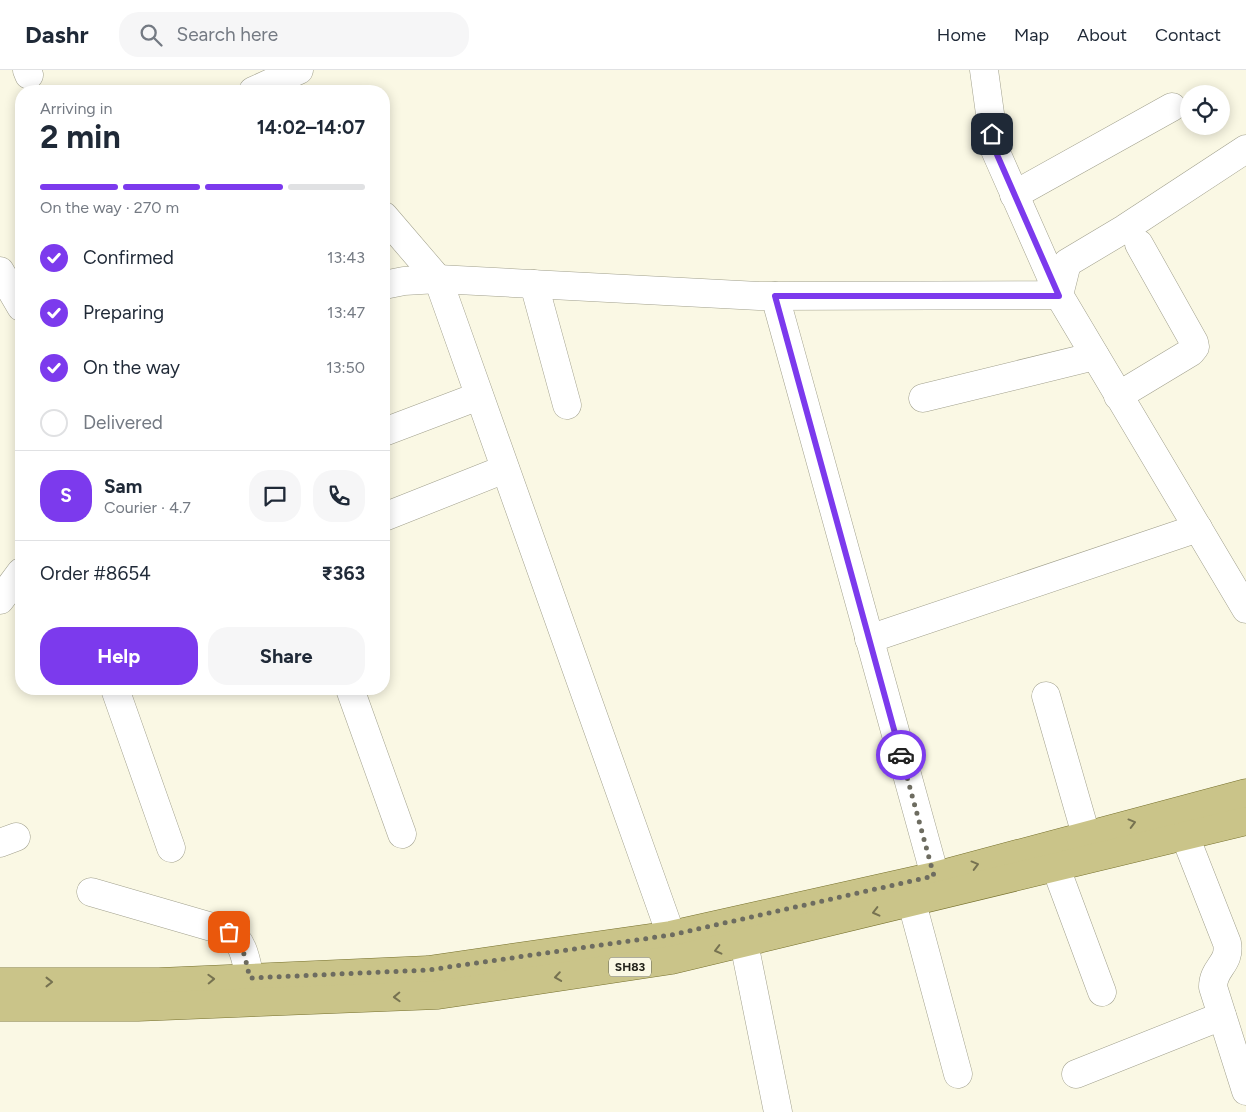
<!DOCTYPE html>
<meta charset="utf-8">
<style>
:root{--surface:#fff;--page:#f6f6f7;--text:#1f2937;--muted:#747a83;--line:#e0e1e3;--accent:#7c3aed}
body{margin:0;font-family:Figtree,sans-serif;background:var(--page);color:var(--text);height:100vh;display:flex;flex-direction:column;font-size:19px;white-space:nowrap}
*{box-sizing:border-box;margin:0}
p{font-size:16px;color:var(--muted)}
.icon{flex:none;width:28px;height:28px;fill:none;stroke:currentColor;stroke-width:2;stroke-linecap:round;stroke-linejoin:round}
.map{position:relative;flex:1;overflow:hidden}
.sheet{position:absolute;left:15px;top:15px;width:375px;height:610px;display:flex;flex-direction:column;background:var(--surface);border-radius:20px;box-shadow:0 2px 12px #0003}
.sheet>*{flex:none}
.buttons{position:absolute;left:1180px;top:15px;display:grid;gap:10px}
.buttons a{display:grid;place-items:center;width:50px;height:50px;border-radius:50%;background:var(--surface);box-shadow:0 2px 12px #0003;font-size:25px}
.pin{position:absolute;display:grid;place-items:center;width:42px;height:42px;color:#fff;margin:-21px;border-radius:10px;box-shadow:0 2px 8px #0006}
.courier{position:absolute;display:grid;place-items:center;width:50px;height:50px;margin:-25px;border:4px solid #7c3aed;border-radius:50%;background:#fff;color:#222;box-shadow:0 1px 6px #0007}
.summary em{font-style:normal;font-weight:700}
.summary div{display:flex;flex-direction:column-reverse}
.summary{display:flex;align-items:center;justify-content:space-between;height:85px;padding:0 25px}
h1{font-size:32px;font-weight:700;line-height:38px}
.bar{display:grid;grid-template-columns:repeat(4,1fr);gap:8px 5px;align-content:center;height:60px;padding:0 25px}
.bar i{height:6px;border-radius:4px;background:var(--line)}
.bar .on{background:var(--accent)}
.bar p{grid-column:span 4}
.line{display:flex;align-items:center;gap:12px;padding:0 25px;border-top:1px solid var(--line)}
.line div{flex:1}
.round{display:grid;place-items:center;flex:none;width:52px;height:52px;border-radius:20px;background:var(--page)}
ol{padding:0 25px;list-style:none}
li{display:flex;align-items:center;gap:15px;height:55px}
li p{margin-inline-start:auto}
li .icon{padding:5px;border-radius:50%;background:var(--accent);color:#fff;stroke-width:4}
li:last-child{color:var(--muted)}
li i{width:28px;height:28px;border:2px solid var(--line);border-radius:50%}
.button{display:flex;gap:10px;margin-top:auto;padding:10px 25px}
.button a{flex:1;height:58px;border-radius:20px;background:var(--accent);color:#fff;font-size:20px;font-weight:700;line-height:58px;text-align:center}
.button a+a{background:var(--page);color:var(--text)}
header{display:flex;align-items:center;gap:30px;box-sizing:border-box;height:70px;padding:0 25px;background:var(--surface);border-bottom:1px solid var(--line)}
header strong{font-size:24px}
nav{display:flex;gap:28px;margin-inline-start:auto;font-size:18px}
.search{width:350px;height:45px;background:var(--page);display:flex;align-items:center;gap:12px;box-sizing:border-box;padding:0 18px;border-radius:20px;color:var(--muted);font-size:19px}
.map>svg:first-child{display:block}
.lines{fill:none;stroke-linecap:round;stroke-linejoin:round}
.minor-casing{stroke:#a1a08d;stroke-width:29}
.major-casing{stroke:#77712e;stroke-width:29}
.minor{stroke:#fff;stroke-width:28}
.major{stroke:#cac489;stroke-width:28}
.oneway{stroke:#767251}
.done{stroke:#6d6c60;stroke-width:5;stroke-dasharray:0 9}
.route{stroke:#7c3aed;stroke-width:6}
.labels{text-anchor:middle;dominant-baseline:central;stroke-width:4;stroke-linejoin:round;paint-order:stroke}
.shield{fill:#faf8e4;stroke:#626256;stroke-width:1}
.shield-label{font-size:12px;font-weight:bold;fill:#212119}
</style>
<header>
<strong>Dashr</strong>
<div class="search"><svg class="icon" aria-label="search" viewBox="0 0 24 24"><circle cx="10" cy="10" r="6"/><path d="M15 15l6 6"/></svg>Search here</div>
<nav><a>Home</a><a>Map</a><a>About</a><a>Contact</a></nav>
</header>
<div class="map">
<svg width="1246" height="1042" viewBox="0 0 1246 1042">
<rect width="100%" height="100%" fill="#faf8e4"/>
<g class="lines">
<g class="minor-casing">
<g id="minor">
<path d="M27 0 29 5"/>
<path d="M253 21 299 0"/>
<path d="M1246 79 1124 159 1067 193 1059 225 1246 539"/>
<path d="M1014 125 1172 37"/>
<path d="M384 146 438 209 671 865"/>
<path d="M0 201 21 237"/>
<path d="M534 214 567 335"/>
<path d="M384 215 404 211 438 209 759 226 1059 225 995 80 984 0"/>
<path d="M775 226 935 806"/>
<path d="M1118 326 1191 282 1195 277 1194 272 1139 174"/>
<path d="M923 328 1095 286"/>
<path d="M384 362 479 326"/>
<path d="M384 447 505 399"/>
<path d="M0 530 21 502"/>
<path d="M869 569 1198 458"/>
<path d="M115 619 171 778"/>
<path d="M350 619 402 764"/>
<path d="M1046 626 1086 765"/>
<path d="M1185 766 1227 873C1231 894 1213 897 1213 917L1246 1021"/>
<path d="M0 773 16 767"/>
<path d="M1056 798 1102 922"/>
<path d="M91 822 229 862C244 872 246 891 250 908"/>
<path d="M912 833 958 1004"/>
<path d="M744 873 778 1042"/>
<path d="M1076 1004 1222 946"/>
</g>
</g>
<g class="major-casing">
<g id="major">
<path d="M0 912H159L428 900 671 865 935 806 1246 723"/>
<path d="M0 937H138L438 925 672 890 1246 751"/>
</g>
</g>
<use href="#minor" class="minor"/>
<use href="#major" class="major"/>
</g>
<defs><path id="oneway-chevron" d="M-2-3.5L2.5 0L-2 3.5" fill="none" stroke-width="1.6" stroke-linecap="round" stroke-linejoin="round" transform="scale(1.25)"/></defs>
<g class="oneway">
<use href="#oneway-chevron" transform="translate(1132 753) rotate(-15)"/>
<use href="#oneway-chevron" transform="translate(975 795) rotate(-15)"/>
<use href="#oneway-chevron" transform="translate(876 842) rotate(166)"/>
<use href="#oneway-chevron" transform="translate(718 880) rotate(166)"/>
<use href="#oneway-chevron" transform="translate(558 907) rotate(171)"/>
<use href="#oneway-chevron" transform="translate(211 909) rotate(-2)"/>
<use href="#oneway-chevron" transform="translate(49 912)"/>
<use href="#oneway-chevron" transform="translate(397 927) rotate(178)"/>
</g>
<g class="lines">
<path class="done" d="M229 862C244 872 245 890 250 908L428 900 671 865 934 806 901 685"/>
<path class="route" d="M901 685 775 226H1059L995 80 992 64"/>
</g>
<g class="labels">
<rect class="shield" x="609" y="887.5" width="42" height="19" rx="4"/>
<g class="shield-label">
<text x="630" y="897">SH83</text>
</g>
</g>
</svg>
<div class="buttons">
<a><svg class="icon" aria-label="locate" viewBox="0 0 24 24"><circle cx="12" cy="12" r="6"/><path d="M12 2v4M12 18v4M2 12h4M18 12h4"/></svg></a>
</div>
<div class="pin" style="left:229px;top:862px;background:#ea580c"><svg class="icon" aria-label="bag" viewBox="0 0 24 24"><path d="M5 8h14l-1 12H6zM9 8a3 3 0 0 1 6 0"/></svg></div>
<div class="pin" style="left:992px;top:64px;background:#1f2937"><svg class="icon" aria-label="home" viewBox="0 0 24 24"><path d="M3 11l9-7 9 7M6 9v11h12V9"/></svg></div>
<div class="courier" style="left:901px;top:685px"><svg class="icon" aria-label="car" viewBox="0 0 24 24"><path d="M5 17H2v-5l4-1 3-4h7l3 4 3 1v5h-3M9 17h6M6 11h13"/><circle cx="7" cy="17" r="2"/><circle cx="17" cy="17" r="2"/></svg></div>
<section class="sheet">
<div class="summary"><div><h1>2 min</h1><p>Arriving in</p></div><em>14:02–14:07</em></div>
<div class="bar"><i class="on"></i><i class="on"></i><i class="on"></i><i></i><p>On the way · 270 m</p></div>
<ol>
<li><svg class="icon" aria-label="check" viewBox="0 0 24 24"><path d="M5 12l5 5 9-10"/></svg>Confirmed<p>13:43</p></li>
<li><svg class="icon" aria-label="check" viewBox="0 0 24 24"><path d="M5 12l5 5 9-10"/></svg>Preparing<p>13:47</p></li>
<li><svg class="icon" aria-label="check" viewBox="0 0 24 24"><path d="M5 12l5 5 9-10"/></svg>On the way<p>13:50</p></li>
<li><i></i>Delivered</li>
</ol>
<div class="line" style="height:90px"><b class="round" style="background:var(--accent);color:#fff">S</b><div><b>Sam</b><p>Courier · 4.7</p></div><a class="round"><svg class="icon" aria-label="chat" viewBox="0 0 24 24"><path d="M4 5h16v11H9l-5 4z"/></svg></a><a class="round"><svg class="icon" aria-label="phone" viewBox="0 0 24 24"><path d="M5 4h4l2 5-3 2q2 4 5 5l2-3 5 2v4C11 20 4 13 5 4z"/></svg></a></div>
<div class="line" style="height:65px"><div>Order #8654</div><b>₹363</b></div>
<div class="button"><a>Help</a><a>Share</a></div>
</section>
</div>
